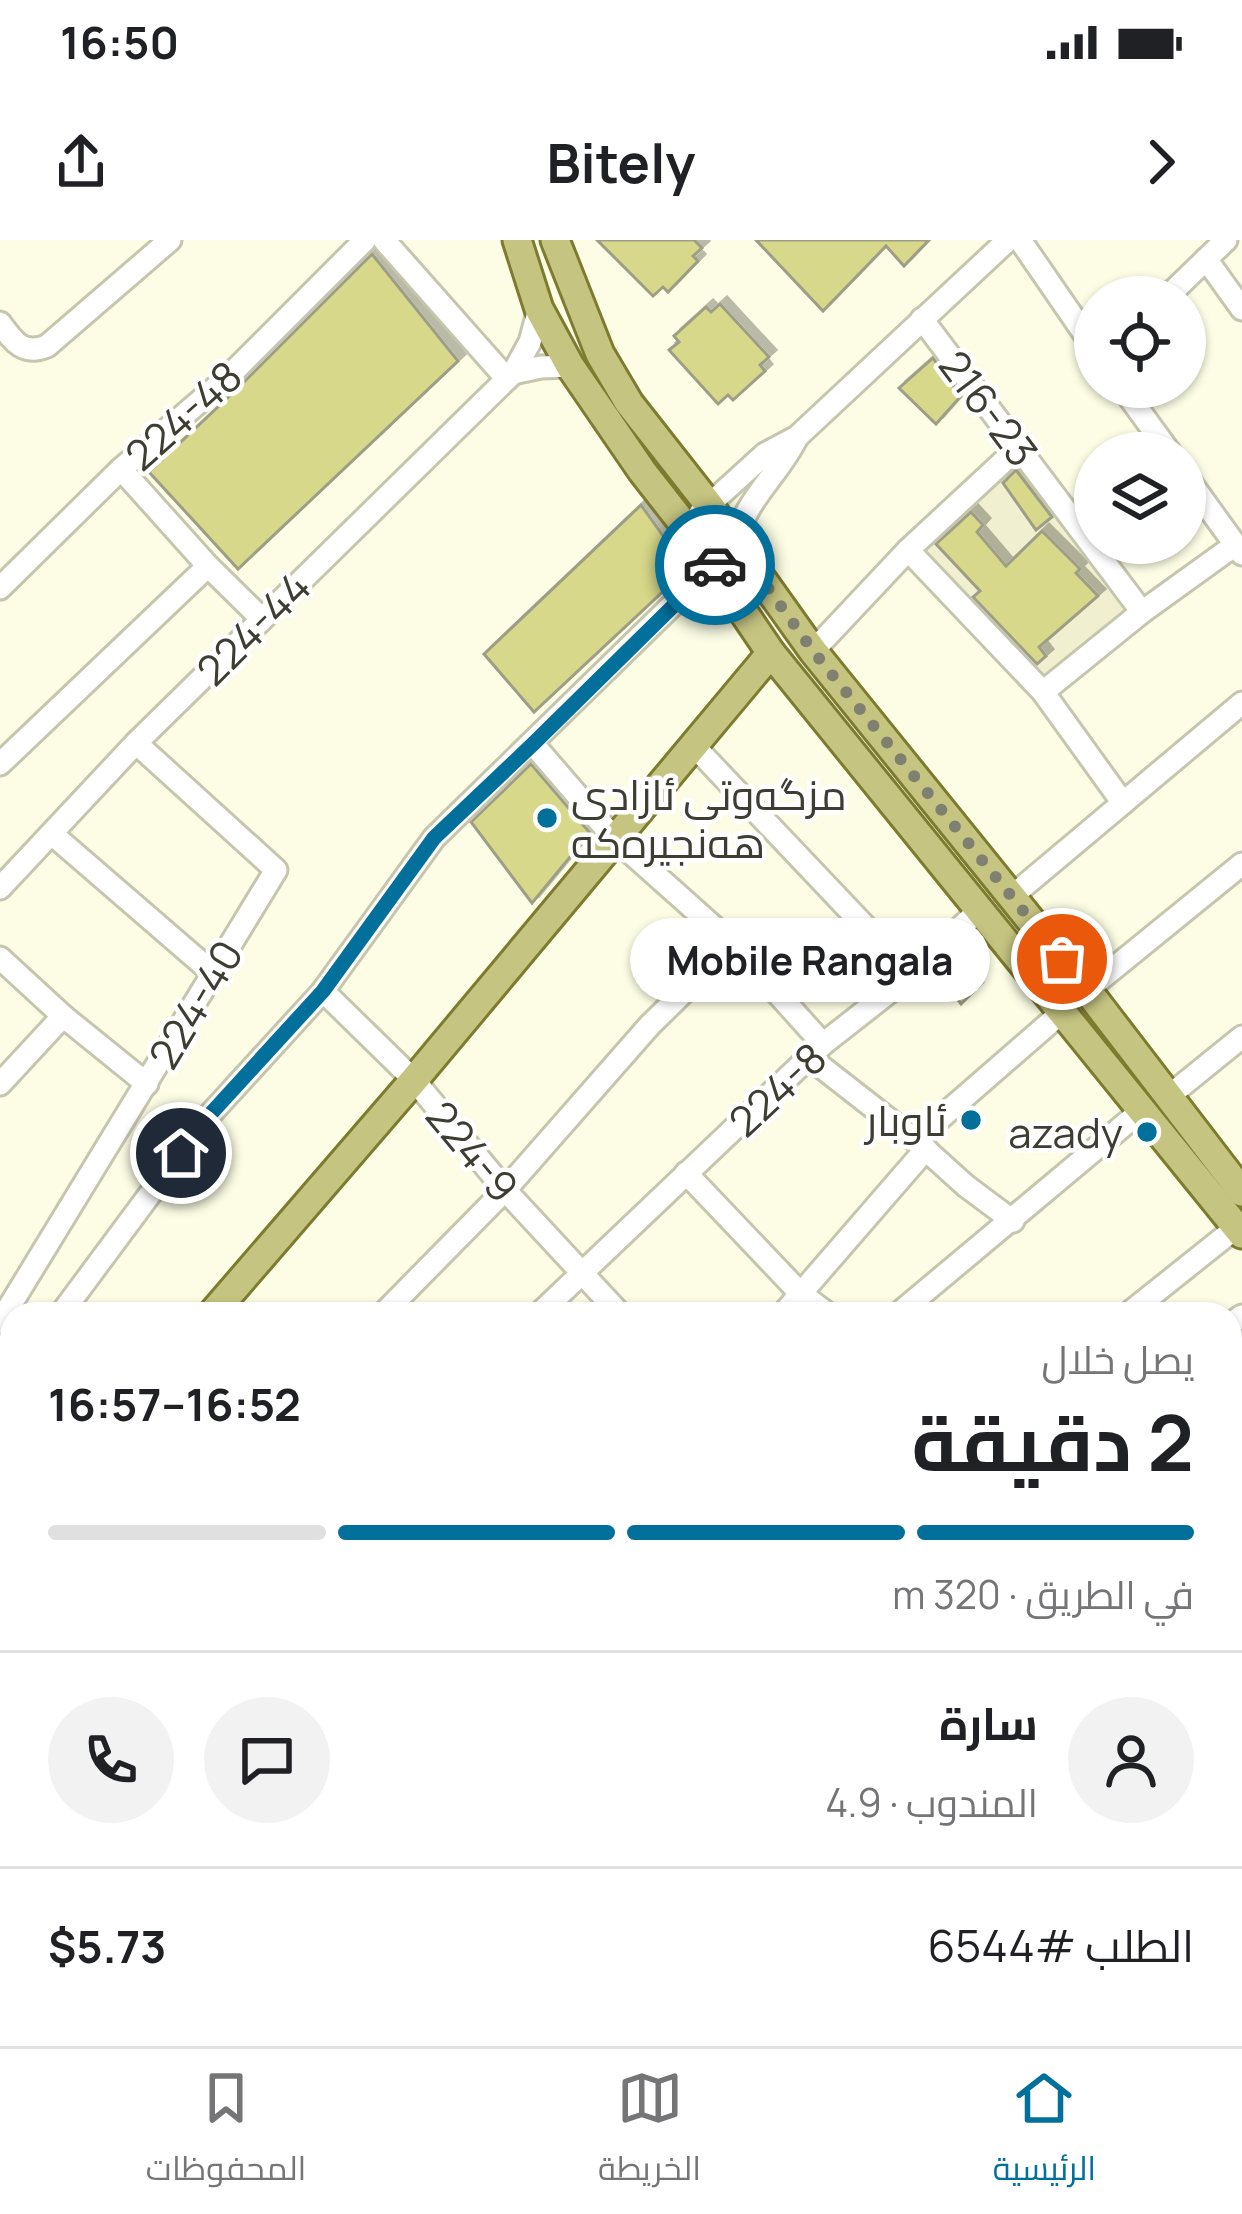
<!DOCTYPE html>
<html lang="ar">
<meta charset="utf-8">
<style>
:root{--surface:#fff;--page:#f2f2f2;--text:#202124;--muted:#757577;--line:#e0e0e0;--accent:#036f9b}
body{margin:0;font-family:Manrope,Cairo,sans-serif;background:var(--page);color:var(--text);direction:rtl;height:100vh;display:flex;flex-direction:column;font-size:45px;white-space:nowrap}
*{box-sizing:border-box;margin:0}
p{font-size:39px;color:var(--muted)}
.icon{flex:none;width:66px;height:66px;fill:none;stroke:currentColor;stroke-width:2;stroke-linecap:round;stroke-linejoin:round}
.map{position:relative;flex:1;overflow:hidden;direction:ltr}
.side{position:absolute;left:0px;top:1062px;width:1242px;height:744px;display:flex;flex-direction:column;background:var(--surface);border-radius:36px 36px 0 0;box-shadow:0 3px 9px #0004;direction:rtl}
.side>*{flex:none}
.controls{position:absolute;left:1074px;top:36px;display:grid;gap:24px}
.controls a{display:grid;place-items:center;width:132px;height:132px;border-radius:50%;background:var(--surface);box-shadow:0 3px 9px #0004;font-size:60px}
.pin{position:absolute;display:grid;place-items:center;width:102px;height:102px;color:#fff;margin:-51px;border:6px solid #fff;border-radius:50%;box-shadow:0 3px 12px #0007}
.courier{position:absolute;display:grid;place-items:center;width:120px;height:120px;margin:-60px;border:9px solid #036f9b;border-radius:50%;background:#fff;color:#222;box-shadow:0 3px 15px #0007}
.bubble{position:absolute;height:84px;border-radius:42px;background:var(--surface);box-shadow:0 3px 9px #0004;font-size:39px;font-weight:700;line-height:84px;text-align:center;direction:rtl}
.overview em{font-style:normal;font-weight:700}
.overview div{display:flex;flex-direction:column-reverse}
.overview{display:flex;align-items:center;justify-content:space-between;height:204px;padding:0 48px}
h1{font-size:78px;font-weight:700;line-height:90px}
.bar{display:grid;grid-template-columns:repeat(4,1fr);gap:18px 12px;align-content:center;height:144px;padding:0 48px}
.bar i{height:15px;border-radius:9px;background:var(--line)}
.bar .active{background:var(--accent)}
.bar p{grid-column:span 4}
.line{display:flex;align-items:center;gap:30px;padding:0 48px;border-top:3px solid var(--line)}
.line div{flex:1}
.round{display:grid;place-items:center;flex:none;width:126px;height:126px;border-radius:63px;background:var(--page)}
.status{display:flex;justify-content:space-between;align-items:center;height:84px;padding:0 60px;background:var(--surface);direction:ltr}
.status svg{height:33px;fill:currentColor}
header{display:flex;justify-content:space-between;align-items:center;height:156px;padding:0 48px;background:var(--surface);font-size:54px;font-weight:700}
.menu{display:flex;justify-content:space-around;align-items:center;height:168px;border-top:3px solid var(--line);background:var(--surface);font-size:33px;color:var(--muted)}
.menu a{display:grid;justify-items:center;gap:6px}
.menu .active{color:var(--accent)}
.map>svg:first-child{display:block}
.built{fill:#f0f0d1}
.building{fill:#d8d88a;stroke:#9e9e87;stroke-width:3;filter:url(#shadow)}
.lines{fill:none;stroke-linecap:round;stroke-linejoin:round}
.minor-casing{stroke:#c6c6ae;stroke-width:27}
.major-casing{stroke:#7d7b2f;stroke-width:33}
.minor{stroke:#fff;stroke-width:21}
.major{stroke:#c6c481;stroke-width:27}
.done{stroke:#808071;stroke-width:12;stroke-dasharray:0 21.6}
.route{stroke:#036f9b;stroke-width:15}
.poi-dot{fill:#036f9b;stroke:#fff;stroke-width:4.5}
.labels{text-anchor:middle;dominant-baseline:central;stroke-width:9;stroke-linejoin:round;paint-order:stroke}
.street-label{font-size:42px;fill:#3d3d33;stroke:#fff}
.poi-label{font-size:42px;fill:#3d3d33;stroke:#fff;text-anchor:end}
</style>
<div class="status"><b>16:50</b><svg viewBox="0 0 49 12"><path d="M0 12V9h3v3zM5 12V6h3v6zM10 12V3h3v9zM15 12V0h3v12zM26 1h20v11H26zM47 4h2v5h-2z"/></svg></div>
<header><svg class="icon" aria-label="forward" viewBox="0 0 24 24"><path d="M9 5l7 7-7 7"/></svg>Bitely<svg class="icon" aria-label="share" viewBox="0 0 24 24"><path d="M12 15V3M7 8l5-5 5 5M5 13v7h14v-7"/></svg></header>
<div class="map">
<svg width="1242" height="1806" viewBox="0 0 1242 1806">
<defs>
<filter id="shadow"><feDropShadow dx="7" dy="-7" stdDeviation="0" flood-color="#0004"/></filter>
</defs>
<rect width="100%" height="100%" fill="#fcfde4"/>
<g class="built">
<path d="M1015 220 1132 373 1043 445 920 311Z"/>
<path d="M60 1794H252L239 1806H68Z"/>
</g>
<g class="building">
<path d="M597 0H694L702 8 693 16 698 21 668 52 663 47 653 56Z"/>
<path d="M756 0H929L904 26 886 6 823 71Z"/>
<path d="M372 14 458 121 238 329 149 232 237 149Z"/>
<path d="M720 64 769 117 760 125 765 131 733 160 728 155 718 164 669 110 679 102 674 96 706 67 711 72Z"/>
<path d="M933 118 961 156 936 184 899 148Z"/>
<path d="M1016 230 1052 277 1036 290 1003 243Z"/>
<path d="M641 265 687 329 534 472 484 414Z"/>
<path d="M971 272 983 285 977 292 1006 326 1042 291 1080 329 1076 333 1098 356 1039 407 1046 416 1037 424 973 357 980 351 936 304Z"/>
<path d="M531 524 590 593 532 663 471 582Z"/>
<path d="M955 714 976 749 961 764 937 731Z"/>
</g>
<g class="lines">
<g class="minor-casing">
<g id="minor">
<path d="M384 0 507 139"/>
<path d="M1020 0 1095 109"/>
<path d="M1206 19 1242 69"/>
<path d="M1167 57 1226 0"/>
<path d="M922 79 1142 372"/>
<path d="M0 83C13 101 23 116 47 106L170 0"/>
<path d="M513 133 541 127 570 126"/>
<path d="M1122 147 1170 213"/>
<path d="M121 229 208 326 262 379"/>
<path d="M1185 235 1242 314"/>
<path d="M700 273 765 214 797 197 1008 0"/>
<path d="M908 310 1043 452 1123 563"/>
<path d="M0 348 121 229 227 138 365 0"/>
<path d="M813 411 908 310 1018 208"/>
<path d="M1043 452 1142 372 1235 305"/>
<path d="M533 504 614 598 733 704 823 804"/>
<path d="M693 505 911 735"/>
<path d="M0 524 208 326"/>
<path d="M52 594 214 734"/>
<path d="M0 648 136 503 513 133 530 102 539 69"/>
<path d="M1011 657 1242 463"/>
<path d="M0 718 63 776 147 844"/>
<path d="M1087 750 1242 624"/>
<path d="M323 751 414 840 505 950 620 1074"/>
<path d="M810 818 915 900 966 946 1013 981"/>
<path d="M0 844 63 776"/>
<path d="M1169 856 1242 797"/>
<path d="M915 900 1061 773"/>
<path d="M686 933 801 1054 828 1074"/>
<path d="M61 1074 205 880 323 751 434 598 736 303C743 261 779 235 797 197"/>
<path d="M383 1074 505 950 650 785 733 704"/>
<path d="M539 1074 823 804 911 735 979 670"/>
<path d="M783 1074 926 909"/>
<path d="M898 1074 1142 870"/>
<path d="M1128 1074 1242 983"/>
<path d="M0 1082 276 630 136 503"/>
<path d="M1230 1084 1242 1076"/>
<path d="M0 1155 12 1139"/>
<path d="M1230 1165 1242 1155"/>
<path d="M0 1174 12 1183"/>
<path d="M1230 1345 1242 1335"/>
<path d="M1230 1367 1242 1379"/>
<path d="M1230 1418 1242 1407"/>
<path d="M0 1463 12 1451"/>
<path d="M0 1532 12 1547"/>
<path d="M1230 1593 1242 1582"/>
<path d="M1230 1633 1242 1627"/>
<path d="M0 1639 12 1629"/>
<path d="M1230 1787 1242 1775"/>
<path d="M45 1794 52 1806"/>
<path d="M694 1794 703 1806"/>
<path d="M877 1794 890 1806"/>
<path d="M3 1806 23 1794"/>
<path d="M264 1806 276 1794"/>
<path d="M300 1806 313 1794"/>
<path d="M820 1806 833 1794"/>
<path d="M1031 1806 1040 1794"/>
<path d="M1210 1806 1222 1794"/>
</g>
</g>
<g class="major-casing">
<g id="major">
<path d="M517 0 539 69 570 126 642 231 685 286 771 413 1242 994"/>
<path d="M555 0 600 114 629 163 709 265 813 411 1087 750 1242 952"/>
<path d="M212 1074 414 840 771 413"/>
<path d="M0 1325 12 1310"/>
</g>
</g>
<use href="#minor" class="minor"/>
<use href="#major" class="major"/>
</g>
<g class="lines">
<path class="done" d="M715 325 736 303 813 411 1062 719"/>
<path class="route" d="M181 913 205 880 323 751 434 598 533 504 715 325"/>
</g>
<g class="poi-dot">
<circle cx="547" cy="578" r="12"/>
<circle cx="971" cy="880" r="12"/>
<circle cx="1147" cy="892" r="12"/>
</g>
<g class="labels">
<g class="street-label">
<text transform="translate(989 168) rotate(53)">216-23</text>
<text transform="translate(183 175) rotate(-42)">224-48</text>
<text transform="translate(253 388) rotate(-45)">224-44</text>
<text transform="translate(195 764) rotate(-59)">224-40</text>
<text transform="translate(777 849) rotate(-43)">224-8</text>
<text transform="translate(473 911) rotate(50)">224-9</text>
</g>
<g class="poi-label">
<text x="571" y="554" text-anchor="start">مزگه‌وتی ئازادی<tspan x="571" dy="48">هه‌نجیره‌که</tspan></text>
<text x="947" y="880">ئاوبار</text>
<text x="1123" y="892">azady</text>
</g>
</g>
</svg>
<div class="controls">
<a><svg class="icon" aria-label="locate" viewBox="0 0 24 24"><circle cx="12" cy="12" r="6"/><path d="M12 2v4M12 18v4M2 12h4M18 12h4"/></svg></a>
<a><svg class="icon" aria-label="layers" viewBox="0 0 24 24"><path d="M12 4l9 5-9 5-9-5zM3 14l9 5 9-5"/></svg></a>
</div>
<div class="pin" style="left:1062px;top:719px;background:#ea580c"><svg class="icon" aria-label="bag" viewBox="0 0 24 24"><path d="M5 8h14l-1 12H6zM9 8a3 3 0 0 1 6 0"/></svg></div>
<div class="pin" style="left:181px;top:913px;background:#1f2937"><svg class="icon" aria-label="home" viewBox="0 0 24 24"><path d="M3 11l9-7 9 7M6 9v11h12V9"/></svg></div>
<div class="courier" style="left:715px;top:325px"><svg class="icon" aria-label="car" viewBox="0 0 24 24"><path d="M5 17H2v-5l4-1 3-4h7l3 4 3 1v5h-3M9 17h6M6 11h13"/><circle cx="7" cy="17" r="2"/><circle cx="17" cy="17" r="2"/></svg></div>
<div class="bubble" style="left:630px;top:678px;width:360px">Mobile Rangala</div>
<section class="side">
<div class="overview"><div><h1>2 دقيقة</h1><p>يصل خلال</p></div><em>16:52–16:57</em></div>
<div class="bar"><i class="active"></i><i class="active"></i><i class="active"></i><i></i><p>في الطريق · 320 m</p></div>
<div class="line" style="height:216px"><a class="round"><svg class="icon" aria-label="person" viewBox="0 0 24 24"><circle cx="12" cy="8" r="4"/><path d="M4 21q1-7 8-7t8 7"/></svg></a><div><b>سارة</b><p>المندوب · 4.9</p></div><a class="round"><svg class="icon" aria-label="chat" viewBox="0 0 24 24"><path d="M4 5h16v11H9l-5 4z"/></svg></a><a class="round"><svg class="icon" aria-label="phone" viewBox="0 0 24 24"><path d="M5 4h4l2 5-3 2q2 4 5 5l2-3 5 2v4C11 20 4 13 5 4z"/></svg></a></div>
<div class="line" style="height:156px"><div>الطلب #6544</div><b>$5.73</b></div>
</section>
</div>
<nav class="menu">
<a class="active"><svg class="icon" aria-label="home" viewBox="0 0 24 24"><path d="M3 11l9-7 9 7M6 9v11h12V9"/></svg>الرئيسية</a>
<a><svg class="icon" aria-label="map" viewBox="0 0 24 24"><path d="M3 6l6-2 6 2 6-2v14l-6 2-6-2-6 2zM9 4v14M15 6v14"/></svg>الخريطة</a>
<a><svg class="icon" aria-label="saved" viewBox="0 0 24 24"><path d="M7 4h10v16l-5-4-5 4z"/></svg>المحفوظات</a>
</nav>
